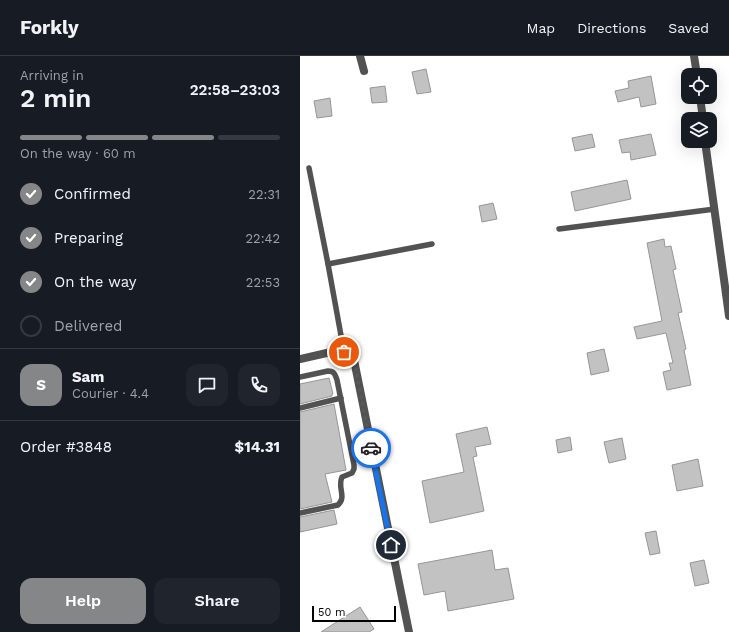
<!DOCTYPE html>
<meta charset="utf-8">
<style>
:root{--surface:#171b24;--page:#20242c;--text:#f1f3f6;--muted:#9ea1a6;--line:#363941;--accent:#858687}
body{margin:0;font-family:"Work Sans",sans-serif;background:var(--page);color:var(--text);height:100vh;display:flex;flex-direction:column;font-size:15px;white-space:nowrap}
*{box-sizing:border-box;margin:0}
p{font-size:13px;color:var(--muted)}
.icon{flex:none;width:22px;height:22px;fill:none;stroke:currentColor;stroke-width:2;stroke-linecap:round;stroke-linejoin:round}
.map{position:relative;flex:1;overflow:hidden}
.panel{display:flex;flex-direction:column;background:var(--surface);width:300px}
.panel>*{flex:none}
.controls{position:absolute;left:381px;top:12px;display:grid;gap:8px}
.controls a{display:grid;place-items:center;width:36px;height:36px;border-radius:8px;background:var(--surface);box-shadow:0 4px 16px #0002;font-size:20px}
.scale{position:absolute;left:12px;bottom:10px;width:84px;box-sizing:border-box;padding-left:4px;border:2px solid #000;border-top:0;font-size:11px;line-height:14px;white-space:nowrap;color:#000;-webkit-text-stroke:3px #fff;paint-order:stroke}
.pin{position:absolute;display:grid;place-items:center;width:34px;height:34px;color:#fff;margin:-17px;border:2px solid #fff;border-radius:50%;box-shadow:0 1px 4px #0007}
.courier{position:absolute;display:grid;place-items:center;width:40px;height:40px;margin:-20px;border:3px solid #1a73e8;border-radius:50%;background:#fff;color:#222;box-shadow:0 1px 5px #0007}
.summary em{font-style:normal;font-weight:600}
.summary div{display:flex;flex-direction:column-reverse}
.summary{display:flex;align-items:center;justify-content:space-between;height:68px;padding:0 20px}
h1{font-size:26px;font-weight:600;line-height:30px}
.bar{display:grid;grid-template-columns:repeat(4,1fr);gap:6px 4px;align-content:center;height:48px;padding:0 20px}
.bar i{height:5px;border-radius:3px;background:var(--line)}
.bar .active{background:var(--accent)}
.bar p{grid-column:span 4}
.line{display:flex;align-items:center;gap:10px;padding:0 20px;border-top:1px solid var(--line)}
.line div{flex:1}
.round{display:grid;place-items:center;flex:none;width:42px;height:42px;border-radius:12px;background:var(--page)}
ol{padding:0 20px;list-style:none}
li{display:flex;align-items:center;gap:12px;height:44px}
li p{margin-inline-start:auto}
li .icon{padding:4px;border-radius:50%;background:var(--accent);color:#fff;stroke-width:4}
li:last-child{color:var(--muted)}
li i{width:22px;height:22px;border:2px solid var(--line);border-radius:50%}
.cta{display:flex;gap:8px;margin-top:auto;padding:8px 20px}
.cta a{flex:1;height:46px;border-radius:12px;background:var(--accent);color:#fff;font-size:16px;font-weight:600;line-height:46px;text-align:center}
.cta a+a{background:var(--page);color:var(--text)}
header{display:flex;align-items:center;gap:24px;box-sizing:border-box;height:56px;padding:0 20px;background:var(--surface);border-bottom:1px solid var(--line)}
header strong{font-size:19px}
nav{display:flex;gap:22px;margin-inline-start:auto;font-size:14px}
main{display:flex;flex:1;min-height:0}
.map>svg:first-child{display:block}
.building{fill:#c2c2c2;stroke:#969696}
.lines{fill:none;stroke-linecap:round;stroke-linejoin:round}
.lane{stroke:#525252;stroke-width:5.5}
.street{stroke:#525252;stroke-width:8}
.done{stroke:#595959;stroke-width:4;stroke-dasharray:0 7.2}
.route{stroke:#1a73e8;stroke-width:5}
</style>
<header>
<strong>Forkly</strong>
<nav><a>Map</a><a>Directions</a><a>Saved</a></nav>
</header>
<main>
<section class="panel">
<div class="summary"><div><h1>2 min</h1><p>Arriving in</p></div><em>22:58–23:03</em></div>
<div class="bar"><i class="active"></i><i class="active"></i><i class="active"></i><i></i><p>On the way · 60 m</p></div>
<ol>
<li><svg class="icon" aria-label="check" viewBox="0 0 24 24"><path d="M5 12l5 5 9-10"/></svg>Confirmed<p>22:31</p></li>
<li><svg class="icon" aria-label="check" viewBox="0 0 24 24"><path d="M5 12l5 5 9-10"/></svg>Preparing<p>22:42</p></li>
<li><svg class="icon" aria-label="check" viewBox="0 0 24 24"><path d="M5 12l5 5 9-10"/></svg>On the way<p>22:53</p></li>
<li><i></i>Delivered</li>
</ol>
<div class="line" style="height:72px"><b class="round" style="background:var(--accent);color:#fff">S</b><div><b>Sam</b><p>Courier · 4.4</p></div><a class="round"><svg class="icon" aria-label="chat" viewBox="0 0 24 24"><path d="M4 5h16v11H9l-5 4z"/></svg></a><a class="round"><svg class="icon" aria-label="phone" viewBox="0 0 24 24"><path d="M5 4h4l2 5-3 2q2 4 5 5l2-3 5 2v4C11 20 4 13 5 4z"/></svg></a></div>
<div class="line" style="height:52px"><div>Order #3848</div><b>$14.31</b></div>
<div class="cta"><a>Help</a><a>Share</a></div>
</section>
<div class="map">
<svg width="429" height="576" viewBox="0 0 429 576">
<rect width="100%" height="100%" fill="#fff"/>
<g class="building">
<path d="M126 13 131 36 117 38 112 16Z"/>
<path d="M351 20 356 48 341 51 339 41 318 46 315 35 329 32 328 25Z"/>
<path d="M85 30 87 46 72 47 70 32Z"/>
<path d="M30 42 32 60 17 62 14 45Z"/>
<path d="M292 78 295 91 275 95 272 82Z"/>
<path d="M351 78 356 99 331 104 330 96 322 97 319 84Z"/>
<path d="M327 124 331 143 275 155 271 136Z"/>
<path d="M193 147 197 163 182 166 179 150Z"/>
<path d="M364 183 365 191 371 190 376 213 373 214 382 256 378 257 386 293 384 294 391 329 367 334 363 316 371 314 369 307H373L366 277 337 283 334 271 362 265 347 187Z"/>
<path d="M304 293 309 315 291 319 287 297Z"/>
<path d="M29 322 33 338H32V340L0 348V328Z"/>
<path d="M34 348 46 414 25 418 32 446 0 453V356Z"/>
<path d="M187 371 191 388 175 391 177 400 173 401 184 455 130 467 122 425 164 416 156 378Z"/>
<path d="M270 381 272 394 258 397 256 384Z"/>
<path d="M322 382 326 403 309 407 304 386Z"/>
<path d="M398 403 403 430 377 435 372 409Z"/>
<path d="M34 454 37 468 0 476V461Z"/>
<path d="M356 475 360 497 350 499 345 477Z"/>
<path d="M192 494 195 514 208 512 214 543 148 555 145 535 124 539 118 508Z"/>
<path d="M404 504 409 527 395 530 390 507Z"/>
<path d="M60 551 74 573 69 576H21Z"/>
</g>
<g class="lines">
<g class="lane">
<path d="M9 112 28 208 44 296"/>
<path d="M259 173 415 153"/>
<path d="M28 208 132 188"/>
<path d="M0 321 28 315C34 315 35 318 37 324L54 409V413L52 417 42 421C37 431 47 441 38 449L0 457"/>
<path d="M0 352 41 342"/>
</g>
<g class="street">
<path d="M60 0 64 15"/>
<path d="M394 0 397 19"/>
<path d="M400 41 403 63"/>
<path d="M405 85 429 260"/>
<path d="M0 303 31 296H44L54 304 109 576"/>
</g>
</g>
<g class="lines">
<path class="done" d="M44 296 54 304 71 392"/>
<path class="route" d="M71 392 91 489"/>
</g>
</svg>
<div class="controls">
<a><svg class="icon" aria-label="locate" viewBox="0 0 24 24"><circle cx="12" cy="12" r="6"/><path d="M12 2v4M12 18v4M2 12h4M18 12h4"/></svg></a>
<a><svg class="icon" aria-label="layers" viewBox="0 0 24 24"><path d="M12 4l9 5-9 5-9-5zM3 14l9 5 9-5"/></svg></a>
</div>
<div class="scale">50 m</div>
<div class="pin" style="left:44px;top:296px;background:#ea580c"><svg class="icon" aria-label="bag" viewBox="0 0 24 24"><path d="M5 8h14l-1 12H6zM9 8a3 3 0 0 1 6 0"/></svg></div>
<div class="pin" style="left:91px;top:489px;background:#1f2937"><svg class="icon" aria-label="home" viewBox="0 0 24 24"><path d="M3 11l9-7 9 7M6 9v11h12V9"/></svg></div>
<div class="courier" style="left:71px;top:392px"><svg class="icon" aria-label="car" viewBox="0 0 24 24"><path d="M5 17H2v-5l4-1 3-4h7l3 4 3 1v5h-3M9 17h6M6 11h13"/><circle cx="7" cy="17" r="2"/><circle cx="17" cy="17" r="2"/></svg></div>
</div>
</main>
